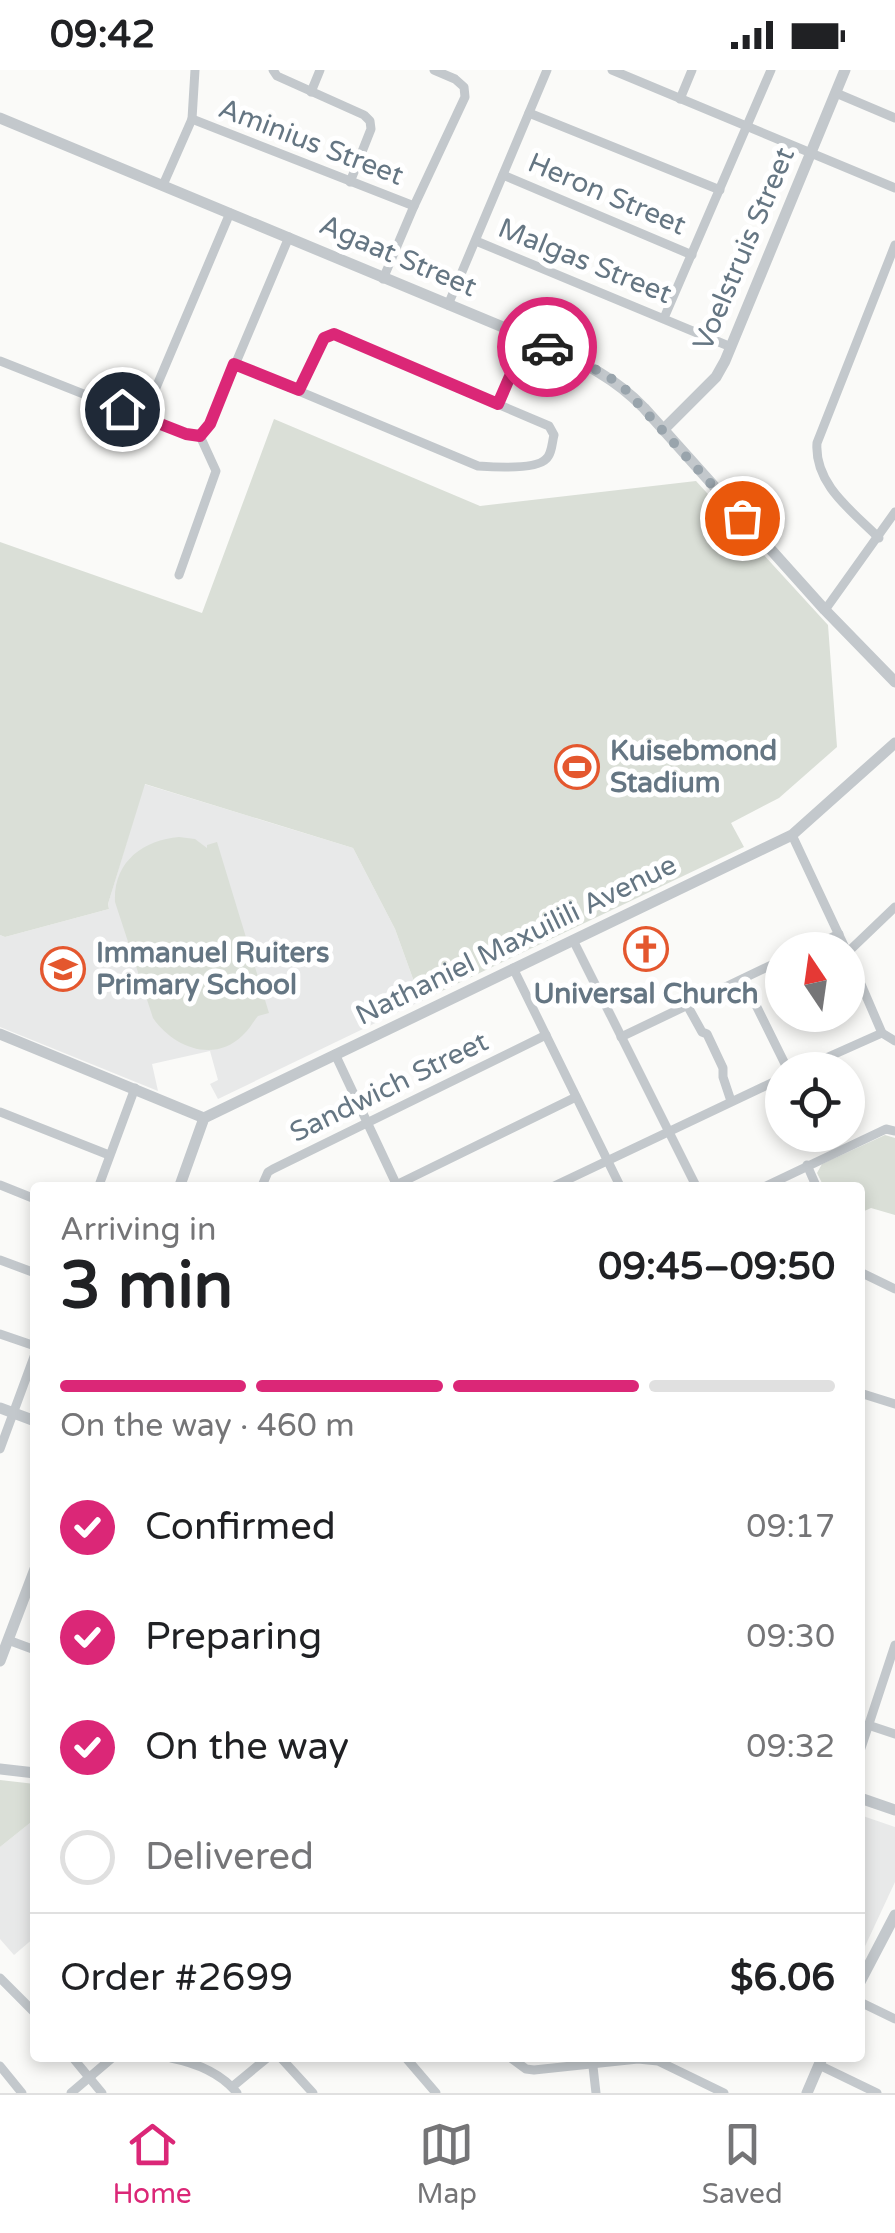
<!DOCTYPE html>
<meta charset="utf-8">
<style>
:root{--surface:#fff;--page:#f6f6f6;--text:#202124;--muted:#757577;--line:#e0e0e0;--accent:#db2777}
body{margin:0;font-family:"Varela Round",sans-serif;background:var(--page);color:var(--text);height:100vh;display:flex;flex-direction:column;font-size:38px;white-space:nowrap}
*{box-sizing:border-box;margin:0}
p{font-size:32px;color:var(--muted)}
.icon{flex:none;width:55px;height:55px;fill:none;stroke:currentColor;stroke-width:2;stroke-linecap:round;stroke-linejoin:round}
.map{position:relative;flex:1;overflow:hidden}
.panel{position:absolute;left:30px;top:1112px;width:835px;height:880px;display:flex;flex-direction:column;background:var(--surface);border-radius:10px;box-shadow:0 5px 15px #0003}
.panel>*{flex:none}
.needle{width:65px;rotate:347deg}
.buttons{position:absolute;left:765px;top:862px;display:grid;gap:20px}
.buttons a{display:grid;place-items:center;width:100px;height:100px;border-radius:50%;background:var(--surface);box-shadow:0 5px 15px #0003;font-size:50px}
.pin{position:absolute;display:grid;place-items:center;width:85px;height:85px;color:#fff;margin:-42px;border:5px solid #fff;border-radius:50%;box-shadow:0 2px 10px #0007}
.courier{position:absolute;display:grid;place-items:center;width:100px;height:100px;margin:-50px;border:8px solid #db2777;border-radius:50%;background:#fff;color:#222;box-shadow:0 2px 12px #0007}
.overview em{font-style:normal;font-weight:700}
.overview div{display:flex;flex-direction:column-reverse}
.overview{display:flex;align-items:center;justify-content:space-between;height:170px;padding:0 30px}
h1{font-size:65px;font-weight:700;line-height:75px}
.bar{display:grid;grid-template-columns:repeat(4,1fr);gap:15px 10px;align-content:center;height:120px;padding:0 30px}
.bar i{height:12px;border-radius:8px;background:var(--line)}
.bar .active{background:var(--accent)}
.bar p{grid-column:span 4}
.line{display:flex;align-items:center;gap:25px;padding:0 30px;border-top:2px solid var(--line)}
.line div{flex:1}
ol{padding:0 30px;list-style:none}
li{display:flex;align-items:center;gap:30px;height:110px}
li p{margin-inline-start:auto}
li .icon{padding:10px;border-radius:50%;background:var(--accent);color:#fff;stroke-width:4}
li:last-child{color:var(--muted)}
li i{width:55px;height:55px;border:5px solid var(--line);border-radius:50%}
.status{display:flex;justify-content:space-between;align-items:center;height:70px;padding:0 50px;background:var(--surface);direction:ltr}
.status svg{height:28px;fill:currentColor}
.dock{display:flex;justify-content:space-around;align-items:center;height:140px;border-top:2px solid var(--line);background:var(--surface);font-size:28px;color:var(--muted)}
.dock a{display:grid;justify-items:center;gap:5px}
.dock .active{color:var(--accent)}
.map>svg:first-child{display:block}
.built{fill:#e8e9e9}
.green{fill:#dadfd7}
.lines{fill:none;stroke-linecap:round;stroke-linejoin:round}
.minor{stroke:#c3c8cc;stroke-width:9}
.tertiary{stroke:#c3c8cc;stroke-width:11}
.done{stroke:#99a4ac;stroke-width:10;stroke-dasharray:0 18}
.route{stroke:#db2777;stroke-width:12}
.labels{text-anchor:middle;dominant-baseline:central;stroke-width:10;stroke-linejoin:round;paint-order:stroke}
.street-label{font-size:28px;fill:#657683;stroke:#fff}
.poi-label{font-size:28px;font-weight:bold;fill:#657683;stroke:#fff;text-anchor:start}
</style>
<div class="status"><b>09:42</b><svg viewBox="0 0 49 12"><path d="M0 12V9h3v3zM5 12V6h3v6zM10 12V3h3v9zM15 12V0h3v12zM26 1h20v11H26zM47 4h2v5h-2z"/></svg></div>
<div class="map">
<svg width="895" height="2023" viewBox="0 0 895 2023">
<rect width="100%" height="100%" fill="#fafaf8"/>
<g class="built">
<path d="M144 714 353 778 395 859 421 931 218 1029 210 1014 218 1010 210 981 152 994 158 1021 0 957V865L5 867 109 839 108 834Z"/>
<path d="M860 1745 895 1757V1812L860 1887Z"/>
<path d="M35 1749V1867L14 1885 0 1869V1777Z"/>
</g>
<g class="green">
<path d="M274 349 480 436 696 411 828 555 837 677 779 728 731 753 744 777 421 931 395 859 353 778 145 714 108 834 109 839 5 867 0 865V472L202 543Z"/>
<path d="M179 767 195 769 207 778V775L217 772 269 943 258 946C253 952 249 960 243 965 214 994 173 977 153 948L115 832C113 792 143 770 179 767Z"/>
<path d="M885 1065 895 1068V1145L871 1138 860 1143V1118L824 1117 817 1103 822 1094Z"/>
<path d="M0 1710 35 1714V1749L0 1777Z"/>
</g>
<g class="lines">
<g class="minor">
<path d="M273 0 277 6 364 45 370 51 371 59 350 112"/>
<path d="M612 0 895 118"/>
<path d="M311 22 320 0"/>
<path d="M836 23 895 48"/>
<path d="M680 29 692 0"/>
<path d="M529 43 720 120"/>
<path d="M192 49 414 136"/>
<path d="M503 105 692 185"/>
<path d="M163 115 192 49 195 0"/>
<path d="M476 171 731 277"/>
<path d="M383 209 414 136 465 27 464 17 455 9 434 0"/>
<path d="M448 235 547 0"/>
<path d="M664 248 771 0"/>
<path d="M0 291 187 365 200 366 210 354 289 167"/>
<path d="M234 294 478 396C492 397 536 400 546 389 552 384 552 372 554 365L549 356 333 264 324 268 299 320"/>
<path d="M498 334 527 267"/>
<path d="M144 346 230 143"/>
<path d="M879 468C852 441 814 414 817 373L895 175"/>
<path d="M179 505 216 401 200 366"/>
<path d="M825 540 895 442"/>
<path d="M792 765 846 880"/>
<path d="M573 870 697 1118"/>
<path d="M805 880 839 864"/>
<path d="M848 882 895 837"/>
<path d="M848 884 882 963"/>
<path d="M513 898 621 1118"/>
<path d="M743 909 788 1000"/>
<path d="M687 935 702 962 707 964 723 998V1007L731 1031"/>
<path d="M621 967 782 890"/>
<path d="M335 984 398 1118"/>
<path d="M799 1000 882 963 895 971"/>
<path d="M0 1042 109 1085"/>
<path d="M807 1095 817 1118"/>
<path d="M0 1115 35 1129"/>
<path d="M98 1118 135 1018"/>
<path d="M261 1118 268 1102 273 1099 546 965"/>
<path d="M390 1118 576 1027"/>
<path d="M550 1118 782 1008"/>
<path d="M762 1118 886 1059 895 1061"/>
<path d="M0 1190 35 1203"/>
<path d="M860 1202 895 1219"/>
<path d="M0 1264 35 1276"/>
<path d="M860 1323 895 1334"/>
<path d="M0 1379 35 1284"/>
<path d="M8 1570 35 1580"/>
<path d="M868 1655 895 1664"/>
<path d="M860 1681 895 1575"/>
<path d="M0 1908 35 1943"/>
<path d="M860 1932 895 1949"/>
<path d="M73 1988 102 2023"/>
<path d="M171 1988C196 1993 221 2003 237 2023"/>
<path d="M281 1988 313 2023"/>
<path d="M406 1988 436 2023"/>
<path d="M511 1988 526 1999 534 2000 638 1989 658 1991 724 2023"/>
<path d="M592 1988 596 2023"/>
<path d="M819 1995 877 2023"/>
<path d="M0 1996 22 2023"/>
<path d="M232 2017 267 1988"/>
<path d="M71 2023 112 1988"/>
</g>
<g class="tertiary">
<path d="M0 48 527 267C573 289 608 301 644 338L825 540 895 612"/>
<path d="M663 360 716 307 725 291 845 0"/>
<path d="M0 964 204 1048"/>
<path d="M179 1118 204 1048 792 765 895 673"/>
<path d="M0 1338 35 1351"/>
<path d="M0 1591 35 1499"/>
<path d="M0 1699 35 1703"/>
<path d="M860 1728 895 1740"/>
<path d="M860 1912 895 1845"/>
<path d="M807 2023 822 1988"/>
</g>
</g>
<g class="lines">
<path class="done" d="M547 277 605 304 624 318 742 448"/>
<path class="route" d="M122 339 186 364 200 366 210 354 234 294 299 320 324 268 334 264 498 334 527 267 547 277"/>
</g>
<defs>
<g id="stadium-ring" transform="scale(2.25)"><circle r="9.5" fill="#fff" stroke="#e4572e" stroke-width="1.5"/><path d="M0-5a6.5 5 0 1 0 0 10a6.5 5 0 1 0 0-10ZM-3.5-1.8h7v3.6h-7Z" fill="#e4572e"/></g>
<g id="church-ring" transform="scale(2.25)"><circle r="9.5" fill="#fff" stroke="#e4572e" stroke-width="1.5"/><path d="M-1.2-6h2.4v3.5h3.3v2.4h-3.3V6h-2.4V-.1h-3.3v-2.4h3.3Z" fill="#e4572e"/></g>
<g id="school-ring" transform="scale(2.25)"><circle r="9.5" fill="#fff" stroke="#e4572e" stroke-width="1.5"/><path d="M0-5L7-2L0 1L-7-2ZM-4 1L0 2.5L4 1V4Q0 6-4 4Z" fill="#e4572e"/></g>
</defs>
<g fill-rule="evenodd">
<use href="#stadium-ring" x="577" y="697"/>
<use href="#church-ring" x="646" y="879"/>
<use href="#school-ring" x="63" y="899"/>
</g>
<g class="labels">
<g class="street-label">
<text transform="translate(311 72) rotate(21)">Aminius Street</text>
<text transform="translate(607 124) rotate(23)">Heron Street</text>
<text transform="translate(744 179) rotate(-67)">Voelstruis Street</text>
<text transform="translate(398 186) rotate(23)">Agaat Street</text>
<text transform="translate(585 191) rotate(22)">Malgas Street</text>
<text transform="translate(516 870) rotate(-26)">Nathaniel Maxuilili Avenue</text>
<text transform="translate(389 1017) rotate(-26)">Sandwich Street</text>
</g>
<g class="poi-label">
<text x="610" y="681">Kuisebmond<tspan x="610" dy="32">Stadium</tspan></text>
<text x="96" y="883">Immanuel Ruiters<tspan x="96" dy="32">Primary School</tspan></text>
<text x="646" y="924" text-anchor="middle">Universal Church</text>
</g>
</g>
</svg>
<div class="buttons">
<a><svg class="needle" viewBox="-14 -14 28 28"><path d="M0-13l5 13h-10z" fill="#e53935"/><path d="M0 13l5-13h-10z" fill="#757577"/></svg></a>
<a><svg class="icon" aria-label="locate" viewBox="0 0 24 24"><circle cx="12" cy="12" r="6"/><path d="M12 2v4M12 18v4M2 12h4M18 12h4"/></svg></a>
</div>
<div class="pin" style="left:742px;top:448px;background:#ea580c"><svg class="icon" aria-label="bag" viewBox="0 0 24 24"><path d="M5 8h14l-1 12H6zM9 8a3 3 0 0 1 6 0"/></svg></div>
<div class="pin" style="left:122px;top:339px;background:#1f2937"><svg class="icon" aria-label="home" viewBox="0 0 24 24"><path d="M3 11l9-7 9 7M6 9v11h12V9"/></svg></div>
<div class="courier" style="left:547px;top:277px"><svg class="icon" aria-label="car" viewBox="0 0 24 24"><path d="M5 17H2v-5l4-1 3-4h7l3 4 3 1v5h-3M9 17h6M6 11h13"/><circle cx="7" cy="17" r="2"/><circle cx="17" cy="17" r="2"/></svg></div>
<section class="panel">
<div class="overview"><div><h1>3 min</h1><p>Arriving in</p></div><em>09:45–09:50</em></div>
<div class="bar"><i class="active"></i><i class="active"></i><i class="active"></i><i></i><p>On the way · 460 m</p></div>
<ol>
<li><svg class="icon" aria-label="check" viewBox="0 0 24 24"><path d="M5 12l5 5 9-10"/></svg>Confirmed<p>09:17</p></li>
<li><svg class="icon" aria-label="check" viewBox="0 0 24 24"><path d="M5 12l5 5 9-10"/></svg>Preparing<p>09:30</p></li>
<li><svg class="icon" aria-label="check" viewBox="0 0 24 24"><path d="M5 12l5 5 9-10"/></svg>On the way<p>09:32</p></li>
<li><i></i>Delivered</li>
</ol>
<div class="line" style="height:130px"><div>Order #2699</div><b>$6.06</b></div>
</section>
</div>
<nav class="dock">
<a class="active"><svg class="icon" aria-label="home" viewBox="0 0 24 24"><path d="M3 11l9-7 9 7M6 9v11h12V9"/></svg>Home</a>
<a><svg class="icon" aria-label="map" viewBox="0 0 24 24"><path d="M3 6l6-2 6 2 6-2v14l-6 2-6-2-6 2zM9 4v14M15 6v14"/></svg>Map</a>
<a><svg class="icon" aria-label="saved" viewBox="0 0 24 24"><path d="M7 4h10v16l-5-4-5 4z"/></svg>Saved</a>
</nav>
